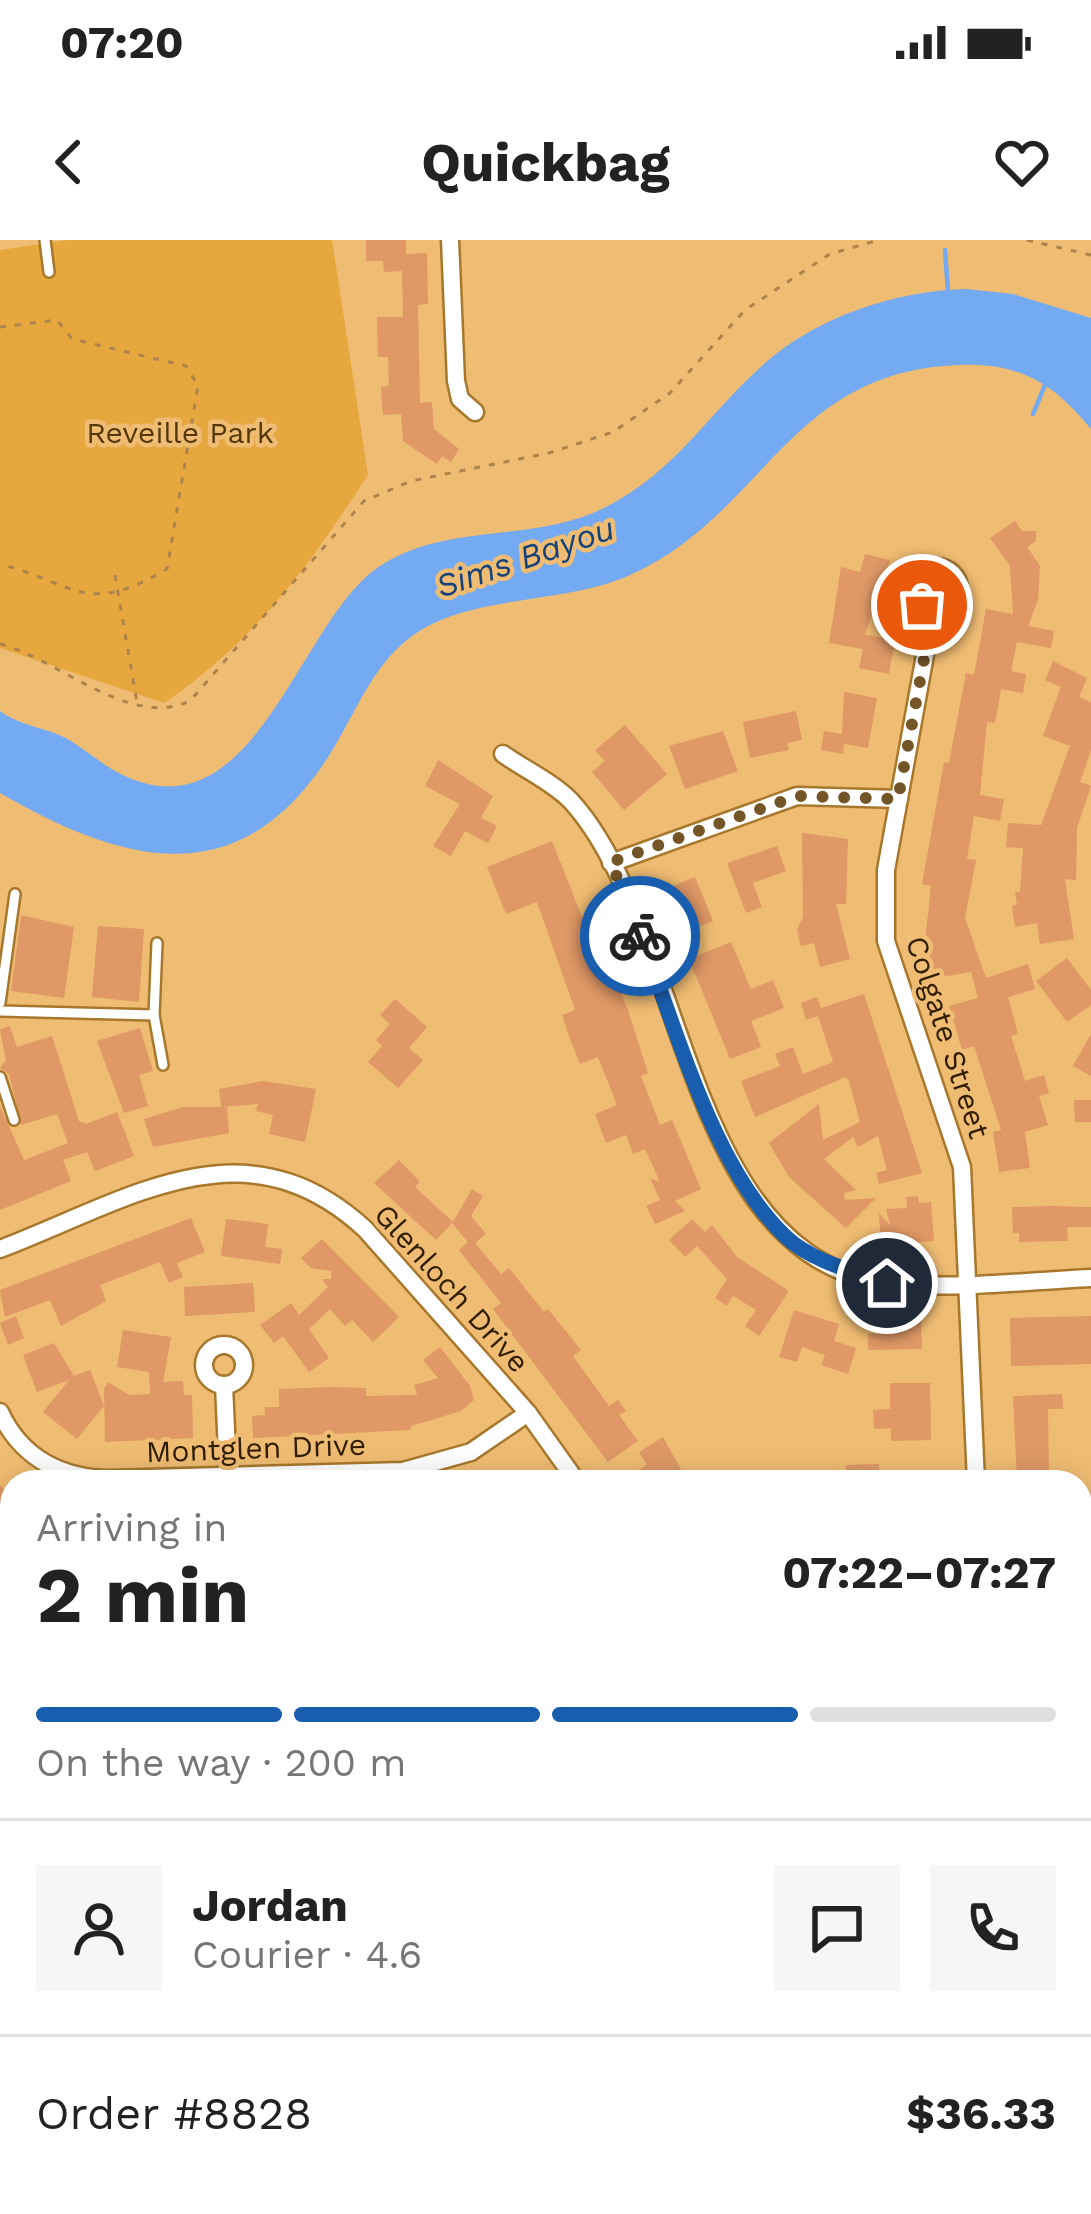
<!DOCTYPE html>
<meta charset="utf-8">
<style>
:root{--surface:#fff;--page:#f6f6f6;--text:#222;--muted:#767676;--line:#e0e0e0;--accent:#195eae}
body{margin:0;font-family:"Work Sans",sans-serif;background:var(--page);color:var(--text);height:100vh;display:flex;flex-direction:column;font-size:45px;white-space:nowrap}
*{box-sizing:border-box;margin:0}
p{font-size:39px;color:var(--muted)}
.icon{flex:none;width:66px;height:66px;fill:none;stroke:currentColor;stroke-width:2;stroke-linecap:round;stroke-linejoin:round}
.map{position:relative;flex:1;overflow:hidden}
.details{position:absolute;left:0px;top:1230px;width:1092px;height:744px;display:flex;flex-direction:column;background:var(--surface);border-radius:36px 36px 0 0;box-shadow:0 6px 30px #0003}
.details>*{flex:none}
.pin{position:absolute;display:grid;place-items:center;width:102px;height:102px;color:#fff;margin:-51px;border:6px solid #fff;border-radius:50%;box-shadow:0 3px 12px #0007}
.courier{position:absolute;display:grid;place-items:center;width:120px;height:120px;margin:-60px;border:9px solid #195eae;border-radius:50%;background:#fff;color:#222;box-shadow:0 3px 15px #0007}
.summary em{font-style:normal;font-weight:700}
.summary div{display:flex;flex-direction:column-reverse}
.summary{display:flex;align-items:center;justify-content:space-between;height:204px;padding:0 36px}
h1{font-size:78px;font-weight:700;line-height:90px}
.bar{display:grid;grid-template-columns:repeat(4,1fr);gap:18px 12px;align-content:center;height:144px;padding:0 36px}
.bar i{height:15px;border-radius:9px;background:var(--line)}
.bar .selected{background:var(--accent)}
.bar p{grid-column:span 4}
.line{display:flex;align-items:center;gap:30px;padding:0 36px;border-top:3px solid var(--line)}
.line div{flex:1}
.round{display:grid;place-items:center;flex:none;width:126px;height:126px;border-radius:0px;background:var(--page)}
.status{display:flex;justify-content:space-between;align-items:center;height:84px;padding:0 60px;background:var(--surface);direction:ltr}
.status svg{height:33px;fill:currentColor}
header{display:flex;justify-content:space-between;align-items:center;height:156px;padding:0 36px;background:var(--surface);font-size:54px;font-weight:700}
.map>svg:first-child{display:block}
.green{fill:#e7a73f}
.water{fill:#74aaf1}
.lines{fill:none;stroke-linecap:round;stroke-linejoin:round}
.stream{stroke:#74aaf1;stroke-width:4.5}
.building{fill:#df9866}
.lane-casing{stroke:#a7782c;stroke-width:14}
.street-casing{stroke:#a7782c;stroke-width:21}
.secondary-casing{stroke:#a7782c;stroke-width:28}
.path{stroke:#ac844b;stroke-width:3;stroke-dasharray:6 9;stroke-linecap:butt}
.lane{stroke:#fff;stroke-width:9}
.street{stroke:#fff;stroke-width:16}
.secondary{stroke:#fff;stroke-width:24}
.done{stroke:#745528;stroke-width:12;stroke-dasharray:0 21.6}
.route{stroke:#195eae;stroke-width:15}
.labels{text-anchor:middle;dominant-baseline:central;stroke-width:9;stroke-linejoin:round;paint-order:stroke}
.park-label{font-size:30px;fill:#543808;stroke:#efbc73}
.street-label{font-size:30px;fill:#311d00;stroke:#efbc73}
.water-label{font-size:33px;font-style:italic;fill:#14427a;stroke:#efbc73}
</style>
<div class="status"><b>07:20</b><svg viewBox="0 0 49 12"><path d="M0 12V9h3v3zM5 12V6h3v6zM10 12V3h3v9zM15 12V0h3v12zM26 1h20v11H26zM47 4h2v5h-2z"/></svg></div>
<header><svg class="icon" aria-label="back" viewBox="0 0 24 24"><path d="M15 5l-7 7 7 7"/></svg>Quickbag<svg class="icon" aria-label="heart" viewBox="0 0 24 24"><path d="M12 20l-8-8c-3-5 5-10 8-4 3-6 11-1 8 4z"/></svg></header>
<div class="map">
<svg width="1091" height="1974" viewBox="0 0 1091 1974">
<rect width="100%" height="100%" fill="#efbc73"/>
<path class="green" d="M68 0H332L368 235C308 327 256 400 164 463L0 408V10Z"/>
<path class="water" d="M966 49 1013 54 1091 78V189C1053 143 1021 123 959 125 787 131 766 274 630 335 563 365 470 354 412 396 372 425 356 473 330 514 241 655 126 626 0 553V471C25 489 51 487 74 503 92 515 108 529 127 537 255 593 298 384 377 328 444 281 532 304 604 268 679 229 705 176 765 123 818 76 896 51 966 49Z"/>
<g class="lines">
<g class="stream">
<path d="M945 10 948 52"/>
<path d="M1033 174 1047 140"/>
</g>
</g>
<g class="building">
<path d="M366 0H406V14L427 13 428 64 418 65 420 163 432 162 434 189 459 209 451 222 442 216 437 224 403 201 401 174 383 175 381 147 389 146 388 117H378L377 77H403L402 31 384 32 383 21H366Z"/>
<path d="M1015 281 1022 291H1036V301L1027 307 1040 326 1038 360 1028 386 1054 391 1051 408 1017 402 1011 431 1026 434 1023 453 1001 449 995 483 987 482 980 555 1004 559 1000 581 974 576 967 619 976 620 965 678 986 738 1028 724 1035 749 1008 757 1018 794 1011 796 1025 841 1044 835 1049 853 1039 856 1048 885 1025 892 1030 928 999 932 993 892 1001 890 974 806 962 810 949 766 978 758 971 732 935 738 925 701 931 646 922 644 944 522 949 523 966 433 974 435 986 369 1013 374 1010 326 990 298Z"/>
<path d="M865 314 890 320 865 395 895 400 889 434 859 428 863 409 829 403 841 327 860 332Z"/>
<path d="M1053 421 1087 438 1079 457 1091 462V510L1080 542 1091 546 1077 588 1076 640 1065 639 1074 699 1040 704 1037 683 1015 687 1012 666 1017 665 1015 652H1020L1023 608 1006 607 1008 583 1041 585 1070 506 1043 496 1061 447 1045 440Z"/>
<path d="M844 452 877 458 868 508 844 504 843 514 821 510 824 491 842 494Z"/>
<path d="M796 471 802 500 787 503 789 510 750 518 743 482Z"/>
<path d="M625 485 667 534 624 570 592 532 605 521 595 510Z"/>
<path d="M723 491 738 531 685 549 669 506Z"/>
<path d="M438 520 493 556 481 578 497 586 488 603 465 591 451 616 433 606 460 564 425 546Z"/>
<path d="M802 593 848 599 846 664H836L850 719 820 727 814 703 801 706 797 690 803 677Z"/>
<path d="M552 601 600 722 607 719 628 770 648 833 641 836 660 885 672 880 701 949 675 961 685 971 655 984 646 966 660 960 650 938 660 942 645 909 633 914 626 895 606 903 595 874 617 865 598 817 580 824 570 799 562 775 575 770 537 662 506 674 487 627Z"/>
<path d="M777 606 786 631 753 643 762 667 746 673 727 623Z"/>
<path d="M695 637 713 681 681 694 664 650Z"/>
<path d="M21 675 74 687 64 758 11 751Z"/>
<path d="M98 686 144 689 139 762 92 757Z"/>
<path d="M731 702 751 749 773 740 784 768 751 781 761 807 730 819 689 719Z"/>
<path d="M1067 718 1091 750V765L1067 782 1036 741Z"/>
<path d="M864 754 922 933 879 944 876 933 887 930 878 896 858 907 853 897 824 919 856 950 844 953 845 960 876 958 846 988 789 937 769 903 819 864 823 900 860 882 849 841 845 837 755 877 741 841 780 826 775 814 793 807 803 834 833 822 818 776 806 780 801 763 817 757 821 768Z"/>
<path d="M395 759 427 787 409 808 423 820 398 848 368 822 382 806 376 800 390 784 380 775Z"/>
<path d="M10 786 17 807 52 796 79 881 86 884 117 872 134 916 95 931 87 912 63 920 71 941 0 970V866L24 920 68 903 57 874 21 885 9 834 0 828 6 820 0 789Z"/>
<path d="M140 788 153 831 139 835 148 866 124 873 97 801Z"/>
<path d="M1091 794V836L1073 826Z"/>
<path d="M263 841 316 849 305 902 269 894 273 875 256 871 258 864 221 867 219 849Z"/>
<path d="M1074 860H1091V882H1075Z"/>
<path d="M183 867H227L229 893 153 907 144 879Z"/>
<path d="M399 920 420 942 415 947 453 982 472 949 483 956 471 976 486 994 475 1003 501 1034 509 1028 544 1072 548 1069 581 1110 573 1116 609 1166 618 1160 626 1171 619 1175 638 1201 608 1222 493 1069 501 1063 459 1010 468 1002 452 983 436 1000 374 943Z"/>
<path d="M918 956 919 963 931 962 934 1001 881 1005 879 973 890 985 886 969 907 968 906 957Z"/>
<path d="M1049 966 1091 967V987H1067L1068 1001 1019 1002V993H1013L1012 967Z"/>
<path d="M191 978 205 1012 177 1023 183 1037 169 1043 160 1022 100 1045 106 1061 61 1086 50 1060 5 1077 0 1050Z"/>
<path d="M226 979 268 984 265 1007 282 1009 280 1024 221 1016Z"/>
<path d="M692 979 705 992 712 985 737 1017 789 1051 759 1096 745 1086 756 1070 733 1056 727 1066 715 1058 727 1039 697 1006 685 1017 669 1000Z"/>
<path d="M322 999 399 1077 373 1102 352 1080 345 1086 330 1069 309 1089 329 1118 309 1132 283 1096 274 1103 260 1085 291 1063 299 1075 328 1047 322 1039H331V1031L311 1028 301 1018Z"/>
<path d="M253 1043 255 1072 185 1076 184 1047Z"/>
<path d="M794 1070 839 1084 834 1101 856 1108 848 1134 821 1125 825 1115 802 1107 797 1122 779 1117Z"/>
<path d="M16 1076 24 1098 8 1105 0 1083Z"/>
<path d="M1091 1076V1124L1011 1126 1010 1078Z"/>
<path d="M921 1080 922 1109 868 1110V1094H879V1081Z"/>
<path d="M123 1090 171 1097 163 1142 183 1141 184 1155H192L193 1198 105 1202 104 1149 108 1142 129 1155 150 1154 149 1132 117 1127Z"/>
<path d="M54 1103 74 1136 90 1130 104 1166 77 1199 43 1172 69 1140 37 1152 23 1115Z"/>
<path d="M440 1107 470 1146 474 1160 461 1171 411 1186V1190L253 1198 252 1176 265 1175V1167H279V1149L332 1147 366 1148V1156L417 1155 414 1145 438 1138 423 1120Z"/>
<path d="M890 1143H930L931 1200 891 1201V1188L874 1189 873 1170 890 1169Z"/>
<path d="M1062 1154 1063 1169H1048L1049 1242H1017L1013 1156Z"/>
<path d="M663 1197 688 1242H621L647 1225 639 1212Z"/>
<path d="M879 1224 880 1242H846V1225Z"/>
<path d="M0 1246 12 1255V1290L0 1305Z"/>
<rect x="0" y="1371" width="12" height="28"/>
<rect x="0" y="1479" width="12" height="35"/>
<path d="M12 1560V1762H0V1561Z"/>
<path d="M252 1962H310L311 1974H252Z"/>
<path d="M412 1962H493V1974H413Z"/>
</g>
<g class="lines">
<g class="lane-casing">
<g id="lane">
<path d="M45 0 49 32"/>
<path d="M157 703 154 775 163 825"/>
<path d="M0 763 15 654"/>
<path d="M0 771 154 775"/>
<path d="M0 837 14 880"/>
<path d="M43 1962 45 1974"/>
<path d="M991 1962V1974"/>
<path d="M956 1974 962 1962"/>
</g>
</g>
<g class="street-casing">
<g id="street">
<path d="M450 0 456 141 460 159 475 172"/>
<circle cx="937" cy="349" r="22"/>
<path d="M933 371 886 630V701L962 927 976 1242"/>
<path d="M503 514C524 529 554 543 571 561 687 688 681 1021 890 1043 955 1050 1025 1041 1091 1038"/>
<path d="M611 623 797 556 899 559"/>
<path d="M0 1009C129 960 244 878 365 989L528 1173 577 1242"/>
<circle cx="224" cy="1125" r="20"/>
<path d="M224 1145 228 1235"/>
<path d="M0 1172C21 1218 62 1239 111 1239L403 1231 471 1212 528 1173"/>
<path d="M0 1436H12"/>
<path d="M654 1974 656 1962"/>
</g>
</g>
<g class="secondary-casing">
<g id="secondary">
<path d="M1080 1822H1091"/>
<path d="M0 1840H12"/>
<path d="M1080 1859H1091"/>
<path d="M0 1877 12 1878"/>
</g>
</g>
<g class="path">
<path d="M1027 0 1091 15"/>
<path d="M0 87 57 80 72 99 186 126 198 146 167 329C86 377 76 344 0 324"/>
<path d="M115 335 137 463"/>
<path d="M0 404C59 419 129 489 190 461L364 261 411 241 549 213 613 192 670 153 745 70 830 14 879 0"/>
</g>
<use href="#lane" class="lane"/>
<use href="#street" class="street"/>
<use href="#secondary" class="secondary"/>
</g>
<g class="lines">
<path class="done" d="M640 696 611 622 797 556 898 559 933 371 922 365"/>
<path class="route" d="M640 696C678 790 712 927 786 997 811 1021 855 1032 887 1043"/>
</g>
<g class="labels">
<g class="park-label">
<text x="180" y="192">Reveille Park</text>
</g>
<g class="street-label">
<text transform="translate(948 797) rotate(72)">Colgate Street</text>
<text transform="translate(452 1048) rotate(48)">Glenloch Drive</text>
<text transform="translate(256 1208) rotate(-2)">Montglen Drive</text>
</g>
<g class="water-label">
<text transform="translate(525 317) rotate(-19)">Sims Bayou</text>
</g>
</g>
</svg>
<div class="pin" style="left:922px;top:365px;background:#ea580c"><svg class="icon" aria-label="bag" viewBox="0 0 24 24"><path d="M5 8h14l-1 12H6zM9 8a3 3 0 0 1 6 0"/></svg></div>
<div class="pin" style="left:887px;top:1043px;background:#1f2937"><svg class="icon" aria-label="home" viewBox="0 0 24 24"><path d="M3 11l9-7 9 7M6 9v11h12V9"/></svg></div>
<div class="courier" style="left:640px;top:696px"><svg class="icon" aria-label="bike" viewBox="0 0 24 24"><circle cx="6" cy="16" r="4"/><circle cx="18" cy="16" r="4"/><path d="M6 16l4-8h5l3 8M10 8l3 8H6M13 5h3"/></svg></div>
<section class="details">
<div class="summary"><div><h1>2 min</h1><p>Arriving in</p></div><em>07:22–07:27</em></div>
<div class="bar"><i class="selected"></i><i class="selected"></i><i class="selected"></i><i></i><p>On the way · 200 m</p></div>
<div class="line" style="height:216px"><a class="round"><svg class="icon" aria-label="person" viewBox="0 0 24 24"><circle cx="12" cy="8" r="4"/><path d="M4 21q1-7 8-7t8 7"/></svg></a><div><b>Jordan</b><p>Courier · 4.6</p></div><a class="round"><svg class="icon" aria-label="chat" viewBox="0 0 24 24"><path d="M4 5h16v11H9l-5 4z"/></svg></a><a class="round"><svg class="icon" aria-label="phone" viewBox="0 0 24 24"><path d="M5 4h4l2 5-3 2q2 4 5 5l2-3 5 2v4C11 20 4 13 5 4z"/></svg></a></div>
<div class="line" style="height:156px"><div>Order #8828</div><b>$36.33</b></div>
</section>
</div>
